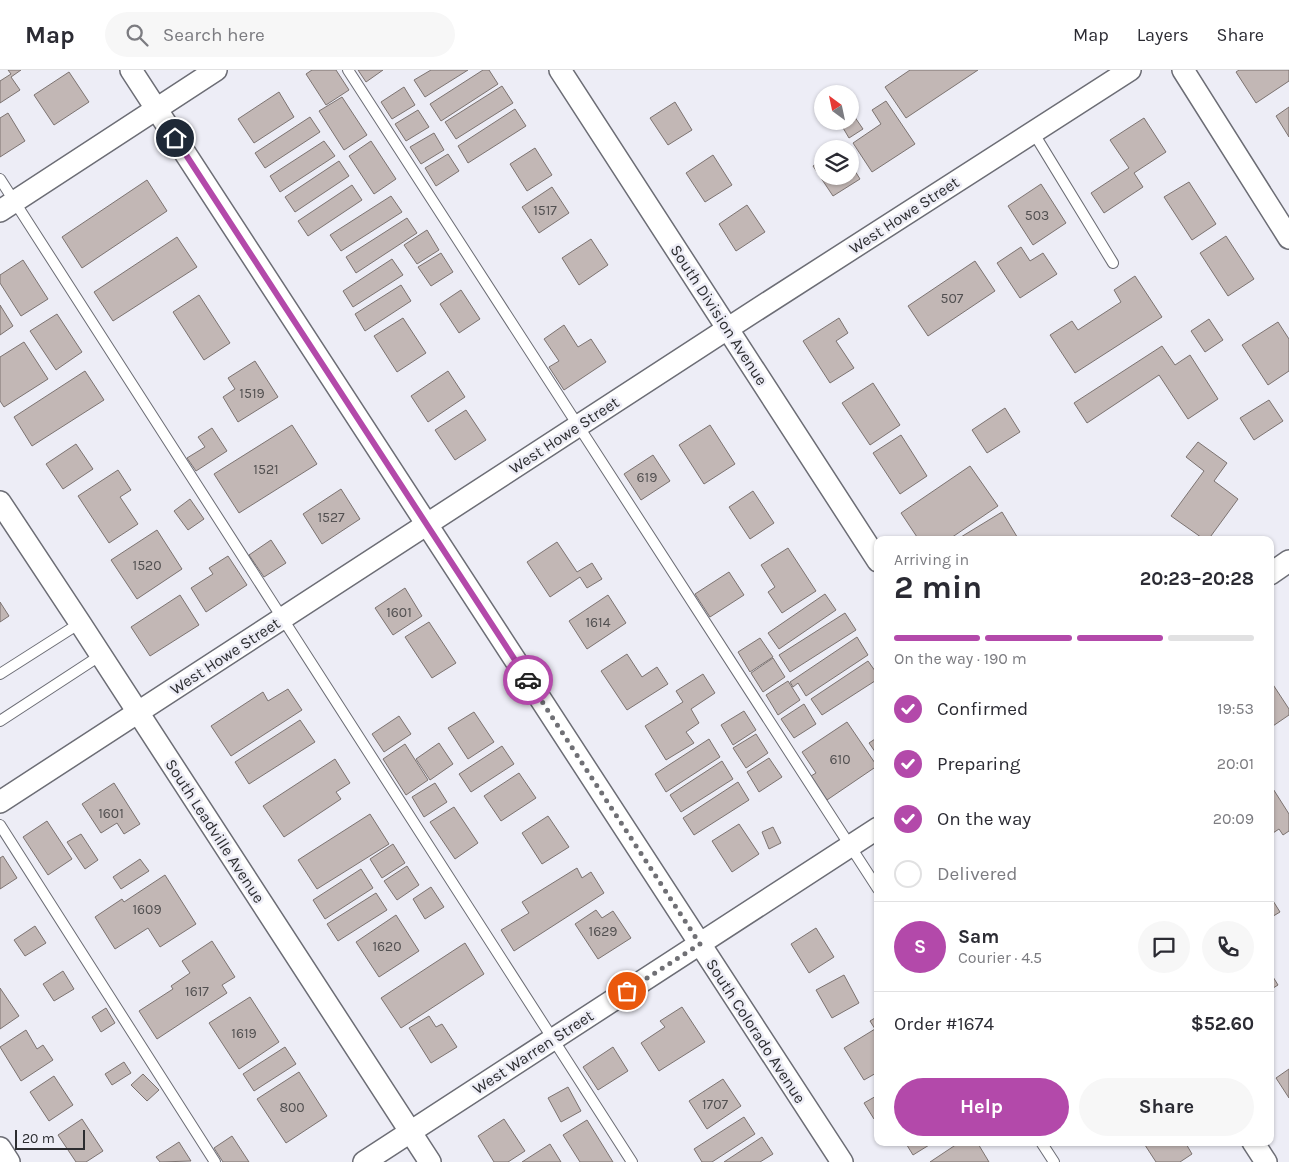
<!DOCTYPE html>
<meta charset="utf-8">
<style>
:root{--surface:#fff;--page:#f7f7f7;--text:#2b2b33;--muted:#7c7c81;--line:#e1e1e2;--accent:#b349aa}
body{margin:0;font-family:Karla,sans-serif;background:var(--page);color:var(--text);height:100vh;display:flex;flex-direction:column;font-size:19px;white-space:nowrap}
*{box-sizing:border-box;margin:0}
p{font-size:16px;color:var(--muted)}
.icon{flex:none;width:28px;height:28px;fill:none;stroke:currentColor;stroke-width:2;stroke-linecap:round;stroke-linejoin:round}
.map{position:relative;flex:1;overflow:hidden}
.side{position:absolute;left:874px;top:466px;width:400px;height:610px;display:flex;flex-direction:column;background:var(--surface);border-radius:10px;box-shadow:0 1px 4px #0004}
.side>*{flex:none}
.needle{width:32px;rotate:327deg}
.controls{position:absolute;left:814px;top:15px;display:grid;gap:10px}
.controls a{display:grid;place-items:center;width:45px;height:45px;border-radius:50%;background:var(--surface);box-shadow:0 1px 4px #0004;font-size:25px}
.scale{position:absolute;left:15px;bottom:12px;width:70px;box-sizing:border-box;padding-left:5px;border:2px solid #2c2d30;border-top:0;font-size:14px;line-height:18px;white-space:nowrap;color:#2c2d30;-webkit-text-stroke:4px #ededf6;paint-order:stroke}
.pin{position:absolute;display:grid;place-items:center;width:42px;height:42px;color:#fff;margin:-21px;border:2px solid #fff;border-radius:50%;box-shadow:0 1px 5px #0007}
.courier{position:absolute;display:grid;place-items:center;width:50px;height:50px;margin:-25px;border:4px solid #b349aa;border-radius:50%;background:#fff;color:#222;box-shadow:0 1px 6px #0007}
.overview em{font-style:normal;font-weight:700}
.overview div{display:flex;flex-direction:column-reverse}
.overview{display:flex;align-items:center;justify-content:space-between;height:85px;padding:0 20px}
h1{font-size:32px;font-weight:700;line-height:38px}
.bar{display:grid;grid-template-columns:repeat(4,1fr);gap:8px 5px;align-content:center;height:60px;padding:0 20px}
.bar i{height:6px;border-radius:4px;background:var(--line)}
.bar .current{background:var(--accent)}
.bar p{grid-column:span 4}
.line{display:flex;align-items:center;gap:12px;padding:0 20px;border-top:1px solid var(--line)}
.line div{flex:1}
.round{display:grid;place-items:center;flex:none;width:52px;height:52px;border-radius:26px;background:var(--page)}
ol{padding:0 20px;list-style:none}
li{display:flex;align-items:center;gap:15px;height:55px}
li p{margin-inline-start:auto}
li .icon{padding:5px;border-radius:50%;background:var(--accent);color:#fff;stroke-width:4}
li:last-child{color:var(--muted)}
li i{width:28px;height:28px;border:2px solid var(--line);border-radius:50%}
.cta{display:flex;gap:10px;margin-top:auto;padding:10px 20px}
.cta a{flex:1;height:58px;border-radius:30px;background:var(--accent);color:#fff;font-size:20px;font-weight:700;line-height:58px;text-align:center}
.cta a+a{background:var(--page);color:var(--text)}
header{display:flex;align-items:center;gap:30px;box-sizing:border-box;height:70px;padding:0 25px;background:var(--surface);border-bottom:1px solid var(--line)}
header strong{font-size:24px}
nav{display:flex;gap:28px;margin-inline-start:auto;font-size:18px}
.search{width:350px;height:45px;background:var(--page);display:flex;align-items:center;gap:12px;box-sizing:border-box;padding:0 18px;border-radius:28px;color:var(--muted);font-size:19px}
.map>svg:first-child{display:block}
.building{fill:#c2b7b5;stroke:#7c7371}
.lines{fill:none;stroke-linecap:round;stroke-linejoin:round}
.lane-casing{stroke:#6c6d75;stroke-width:12}
.street-casing{stroke:#6c6d75;stroke-width:24}
.lane{stroke:#fff;stroke-width:10}
.street{stroke:#fff;stroke-width:21}
.done{stroke:#707075;stroke-width:5;stroke-dasharray:0 9}
.route{stroke:#b349aa;stroke-width:6}
.labels{text-anchor:middle;dominant-baseline:central;stroke-width:5;stroke-linejoin:round;paint-order:stroke}
.number-label{font-size:14px;fill:#525051}
.street-label{font-size:16px;fill:#2c2d30;stroke:#ededf6}
</style>
<header>
<strong>Map</strong>
<div class="search"><svg class="icon" aria-label="search" viewBox="0 0 24 24"><circle cx="10" cy="10" r="6"/><path d="M15 15l6 6"/></svg>Search here</div>
<nav><a>Map</a><a>Layers</a><a>Share</a></nav>
</header>
<div class="map">
<svg width="1289" height="1092" viewBox="0 0 1289 1092">
<rect width="100%" height="100%" fill="#ededf6"/>
<g class="building">
<path d="M8 0H21L11 7 20 20 0 33V11L11 4Z"/>
<path d="M312 0H336L349 20 326 35 306 4Z"/>
<path d="M358 0H383L366 12Z"/>
<path d="M431 0H468L425 27 414 10Z"/>
<path d="M489 0 498 14 441 51 430 34 483 0Z"/>
<path d="M910 0H978L906 48 885 17Z"/>
<path d="M1239 0H1289V11L1256 33 1236 2Z"/>
<path d="M69 2 89 32 54 55 34 25Z"/>
<path d="M502 16 513 33 456 69 445 52Z"/>
<path d="M404 17 415 35 392 49 381 32Z"/>
<path d="M279 22 294 47 254 73 238 49Z"/>
<path d="M342 27 367 65 344 80 319 41Z"/>
<path d="M886 31 915 74 872 102 853 73 881 54 872 40Z"/>
<path d="M675 32 692 60 668 75 650 48Z"/>
<path d="M1289 37V67L1276 46Z"/>
<path d="M515 39 526 56 468 93 458 76Z"/>
<path d="M418 40 429 57 406 71 395 54Z"/>
<path d="M850 40 863 59 849 68 839 51H850Z"/>
<path d="M8 43 25 71 0 87V48Z"/>
<path d="M310 47 320 62 265 98 255 83Z"/>
<path d="M1144 48 1166 82 1134 103 1143 117 1104 143 1091 123 1129 98 1110 70Z"/>
<path d="M434 63 444 80 421 94 410 77Z"/>
<path d="M324 71 335 86 280 122 270 106Z"/>
<path d="M371 71 396 109 374 124 349 86Z"/>
<path d="M535 78 552 105 527 121 510 94Z"/>
<path d="M448 84 459 101 436 116 425 98Z"/>
<path d="M713 85 732 115 705 132 686 103Z"/>
<path d="M822 90V106H850V93L860 109 833 126 813 96Z"/>
<path d="M339 91 349 106 295 142 285 127Z"/>
<path d="M147 110 167 141 82 198 62 167Z"/>
<path d="M1189 112 1216 154 1192 170 1164 127Z"/>
<path d="M1041 114 1066 153 1033 175 1008 136Z"/>
<path d="M352 115 362 130 308 166 298 151Z"/>
<path d="M552 117 569 143 539 163 522 137Z"/>
<path d="M391 126 402 142 341 181 330 165Z"/>
<path d="M747 135 765 162 736 181 719 154Z"/>
<path d="M407 148 417 163 356 203 346 187Z"/>
<path d="M427 160 439 180 417 194 404 175Z"/>
<path d="M1226 166 1254 209 1228 226 1200 183Z"/>
<path d="M177 167 197 197 113 251 94 222Z"/>
<path d="M591 169 608 195 579 215 562 188Z"/>
<path d="M1021 177 1030 191 1043 183 1057 204 1020 228 997 193Z"/>
<path d="M441 183 453 202 431 216 418 197Z"/>
<path d="M392 189 403 205 353 237 343 221Z"/>
<path d="M23 190 48 229 21 246 0 213V205Z"/>
<path d="M975 191 995 221 928 266 908 236Z"/>
<path d="M1135 206 1162 247 1075 303 1050 265 1072 251 1078 260 1121 232 1114 220Z"/>
<path d="M401 215 411 231 365 261 355 244Z"/>
<path d="M461 220 480 249 459 263 440 234Z"/>
<path d="M199 225 230 273 204 290 173 242Z"/>
<path d="M0 235 13 256 0 265Z"/>
<path d="M57 244 82 282 56 300 30 261Z"/>
<path d="M403 248 426 283 397 302 374 266Z"/>
<path d="M839 248 848 263 836 271 854 298 830 313 803 271Z"/>
<path d="M1209 249 1223 270 1205 282 1191 261Z"/>
<path d="M1278 252 1289 269V301L1268 315 1242 275Z"/>
<path d="M564 255 578 277 591 269 606 292 564 320 549 297 559 291 544 269Z"/>
<path d="M24 272 48 309 4 337 0 331V287Z"/>
<path d="M1162 276 1175 295 1190 285 1218 329 1188 349 1159 305 1087 353 1074 333Z"/>
<path d="M255 291 278 327 238 352 223 327 235 319 228 308Z"/>
<path d="M85 301 104 330 32 376 14 347Z"/>
<path d="M448 301 465 327 428 352 411 326Z"/>
<path d="M873 313 900 355 870 375 842 333Z"/>
<path d="M1269 330 1283 351 1254 370 1240 348Z"/>
<path d="M1005 338 1020 362 987 383 972 360Z"/>
<path d="M466 340 486 370 455 390 435 360Z"/>
<path d="M292 355 317 394 239 443 214 404Z"/>
<path d="M710 355 735 394 704 414 679 375Z"/>
<path d="M212 358 227 381 196 401 187 388 205 377 198 367Z"/>
<path d="M901 365 927 406 900 424 873 383Z"/>
<path d="M1198 372 1227 393 1214 411 1238 429 1208 470H1205L1171 446 1204 401 1186 387Z"/>
<path d="M76 374 93 399 63 419 46 394Z"/>
<path d="M653 385 670 411 641 430 624 404Z"/>
<path d="M970 396 998 436 948 470H919L901 443Z"/>
<path d="M118 400 131 420 120 427 138 454 109 473 78 426Z"/>
<path d="M341 419 360 449 322 474 303 444Z"/>
<path d="M753 421 774 453 750 469 729 437Z"/>
<path d="M190 429 204 449 188 460 174 441Z"/>
<path d="M1002 442 1019 470H956Z"/>
<path d="M157 460 182 499 137 529 111 490Z"/>
<path d="M271 470 286 493 264 507 249 485Z"/>
<path d="M557 472 577 502 592 493 602 509 587 518 580 507 550 527 527 492Z"/>
<path d="M788 478 816 521 782 543 768 522 775 517 761 495Z"/>
<path d="M228 486 247 515 206 542 191 518 213 504 209 498Z"/>
<path d="M729 502 744 525 710 547 695 524Z"/>
<path d="M405 518 422 546 393 565 375 538Z"/>
<path d="M825 524 836 540 779 579 768 563Z"/>
<path d="M180 525 199 555 150 586 131 557Z"/>
<path d="M608 525 626 553 587 579 569 551Z"/>
<path d="M0 532 9 546 0 552Z"/>
<path d="M845 543 856 560 790 602 779 585Z"/>
<path d="M429 552 456 593 432 608 405 567Z"/>
<path d="M857 567 868 585 806 626 798 613 793 617 790 612Z"/>
<path d="M760 568 773 587 750 602 738 582Z"/>
<path d="M627 584 642 607 657 597 668 614 627 640 601 601Z"/>
<path d="M773 588 785 607 763 622 751 603Z"/>
<path d="M868 591 878 605V609L822 645 811 629Z"/>
<path d="M703 604 715 623 691 639 699 653 686 662 694 673 666 690 645 656 683 632 676 621Z"/>
<path d="M1270 610 1289 639V645L1270 658Z"/>
<path d="M788 611 800 630 778 645 766 625Z"/>
<path d="M288 619 302 640 231 686 211 656 263 622 268 631Z"/>
<path d="M804 634 816 654 794 668 781 649Z"/>
<path d="M744 641 756 660 733 675 721 655Z"/>
<path d="M474 642 494 672 468 689 448 658Z"/>
<path d="M399 646 411 664 384 682 372 664Z"/>
<path d="M300 650 315 672 249 714 235 692Z"/>
<path d="M847 652 877 696 827 730 811 706 816 703 802 682Z"/>
<path d="M756 664 768 683 746 698 733 678Z"/>
<path d="M878 667V686L869 673Z"/>
<path d="M709 669 720 687 666 722 655 704Z"/>
<path d="M439 673 453 694 430 710 416 689Z"/>
<path d="M405 674 428 710 406 725 383 689Z"/>
<path d="M502 676 514 694 471 722 459 704Z"/>
<path d="M769 688 782 707 759 722 747 702Z"/>
<path d="M335 689 350 713 336 722 341 729 284 767 263 736Z"/>
<path d="M722 691 733 709 681 742 670 725Z"/>
<path d="M519 703 536 728 501 751 484 726Z"/>
<path d="M738 712 749 730 694 765 683 748Z"/>
<path d="M114 713 140 754 124 764 117 753 101 763 82 734Z"/>
<path d="M435 713 447 732 424 747 412 727Z"/>
<path d="M1270 714 1289 744V761L1283 765 1279 759 1270 765Z"/>
<path d="M454 737 478 773 455 789 430 752Z"/>
<path d="M370 744 389 774 317 819 298 790Z"/>
<path d="M548 746 569 777 542 794 522 763Z"/>
<path d="M47 751 72 789 48 805 23 767Z"/>
<path d="M739 754 759 784 732 802 712 771Z"/>
<path d="M773 757 781 773 769 779 762 762Z"/>
<path d="M81 764 98 790 85 799 67 772Z"/>
<path d="M393 774 405 793 382 808 370 789Z"/>
<path d="M3 786 17 808 0 819V788Z"/>
<path d="M140 789 149 801 121 819 113 807Z"/>
<path d="M407 796 419 815 397 830 384 811Z"/>
<path d="M577 798 582 808 591 802 604 823 514 881 501 860 529 843 522 832Z"/>
<path d="M361 799 373 818 325 849 313 830Z"/>
<path d="M165 805 196 854 160 877 148 858 115 879 95 847 122 829 124 832Z"/>
<path d="M431 817 444 837 425 849 413 829Z"/>
<path d="M376 823 387 840 338 871 327 854Z"/>
<path d="M1270 826 1280 842 1270 848Z"/>
<path d="M596 840 602 848 613 841 631 868 598 889 575 854Z"/>
<path d="M396 845 419 881 379 907 356 872Z"/>
<path d="M35 856 46 873 25 886 14 870Z"/>
<path d="M816 858 834 887 809 903 791 874Z"/>
<path d="M212 871 235 907 222 915 227 923 157 969 139 941 173 919 171 916 190 903 182 891Z"/>
<path d="M465 873 484 904 401 958 381 928Z"/>
<path d="M63 901 74 919 54 931 43 914Z"/>
<path d="M1270 902 1278 915 1270 920Z"/>
<path d="M844 905 859 933 832 948 816 920Z"/>
<path d="M0 918 19 946 0 959Z"/>
<path d="M250 927 279 972 239 999 209 953Z"/>
<path d="M682 937 705 972 659 1001 641 973 665 957 660 951Z"/>
<path d="M106 938 115 953 101 962 92 947Z"/>
<path d="M429 946 436 957 442 954 457 977 431 993 409 958Z"/>
<path d="M878 946V1002L864 1010 844 978 875 959 870 951Z"/>
<path d="M26 960 37 979 43 975 53 990 21 1011 0 977Z"/>
<path d="M285 977 296 994 254 1021 243 1004Z"/>
<path d="M613 977 628 1001 598 1020 583 997Z"/>
<path d="M124 992 131 1003 112 1015 105 1004Z"/>
<path d="M1289 999V1028L1276 1008Z"/>
<path d="M299 1002 327 1046 286 1073 257 1029Z"/>
<path d="M143 1004 159 1020 147 1031 131 1015Z"/>
<path d="M54 1006 73 1035 49 1051 30 1022Z"/>
<path d="M723 1009 741 1036 707 1059 689 1031Z"/>
<path d="M568 1017 581 1041 561 1052 548 1028Z"/>
<path d="M878 1025V1047L874 1049 864 1033Z"/>
<path d="M744 1047 755 1064 712 1092H702L694 1079Z"/>
<path d="M82 1049 103 1081 86 1092H76L58 1065Z"/>
<path d="M504 1049 525 1081 508 1092H494L478 1066Z"/>
<path d="M587 1050 613 1092H580L563 1065Z"/>
<path d="M232 1066 249 1092H223L214 1078Z"/>
<path d="M762 1067 773 1084 760 1092H724Z"/>
<path d="M179 1072 191 1091 160 1092 156 1087Z"/>
<path d="M905 1072H934L913 1085Z"/>
<path d="M960 1072H977L989 1092H930Z"/>
<path d="M1143 1072H1185L1192 1084 1180 1092H1156Z"/>
<path d="M550 1074 561 1092H522Z"/>
</g>
<g class="lines">
<g class="lane-casing">
<g id="lane">
<path d="M348 0 878 819"/>
<path d="M1033 62 1113 193"/>
<path d="M0 109 632 1092"/>
<path d="M0 604 80 553"/>
<path d="M0 651 101 585"/>
<path d="M0 755 215 1092"/>
<path d="M1041 1072 1054 1092"/>
</g>
</g>
<g class="street-casing">
<g id="street">
<path d="M131 0 842 1092"/>
<path d="M560 0 878 491"/>
<path d="M1183 0 1289 168"/>
<path d="M0 141 216 0"/>
<path d="M0 432 80 553 430 1092"/>
<path d="M1270 504 1289 491"/>
<path d="M0 732 747 246 1130 0"/>
<path d="M1253 1072 1266 1092"/>
<path d="M0 1078 9 1092"/>
<path d="M364 1092 878 758"/>
</g>
</g>
<use href="#lane" class="lane"/>
<use href="#street" class="street"/>
</g>
<g class="lines">
<path class="done" d="M528 610 700 874 627 921"/>
<path class="route" d="M175 68 528 610"/>
</g>
<g class="labels">
<g class="number-label">
<text x="545" y="140">1517</text>
<text x="1037" y="145">503</text>
<text x="952" y="228">507</text>
<text x="252" y="323">1519</text>
<text x="266" y="399">1521</text>
<text x="647" y="407">619</text>
<text x="331" y="447">1527</text>
<text x="147" y="495">1520</text>
<text x="399" y="542">1601</text>
<text x="598" y="552">1614</text>
<text x="840" y="689">610</text>
<text x="111" y="743">1601</text>
<text x="147" y="839">1609</text>
<text x="603" y="861">1629</text>
<text x="387" y="876">1620</text>
<text x="197" y="921">1617</text>
<text x="244" y="963">1619</text>
<text x="715" y="1034">1707</text>
<text x="292" y="1037">800</text>
</g>
<g class="street-label">
<text transform="translate(904 145) rotate(-33)">West Howe Street</text>
<text transform="translate(719 245) rotate(57)">South Division Avenue</text>
<text transform="translate(564 365) rotate(-33)">West Howe Street</text>
<text transform="translate(225 586) rotate(-33)">West Howe Street</text>
<text transform="translate(215 761) rotate(57)">South Leadville Avenue</text>
<text transform="translate(756 961) rotate(57)">South Colorado Avenue</text>
<text transform="translate(533 982) rotate(-33)">West Warren Street</text>
</g>
</g>
</svg>
<div class="controls">
<a><svg class="needle" viewBox="-14 -14 28 28"><path d="M0-13l5 13h-10z" fill="#e53935"/><path d="M0 13l5-13h-10z" fill="#7c7c81"/></svg></a>
<a><svg class="icon" aria-label="layers" viewBox="0 0 24 24"><path d="M12 4l9 5-9 5-9-5zM3 14l9 5 9-5"/></svg></a>
</div>
<div class="scale">20 m</div>
<div class="pin" style="left:627px;top:921px;background:#ea580c"><svg class="icon" aria-label="bag" viewBox="0 0 24 24"><path d="M5 8h14l-1 12H6zM9 8a3 3 0 0 1 6 0"/></svg></div>
<div class="pin" style="left:175px;top:68px;background:#1f2937"><svg class="icon" aria-label="home" viewBox="0 0 24 24"><path d="M3 11l9-7 9 7M6 9v11h12V9"/></svg></div>
<div class="courier" style="left:528px;top:610px"><svg class="icon" aria-label="car" viewBox="0 0 24 24"><path d="M5 17H2v-5l4-1 3-4h7l3 4 3 1v5h-3M9 17h6M6 11h13"/><circle cx="7" cy="17" r="2"/><circle cx="17" cy="17" r="2"/></svg></div>
<section class="side">
<div class="overview"><div><h1>2 min</h1><p>Arriving in</p></div><em>20:23–20:28</em></div>
<div class="bar"><i class="current"></i><i class="current"></i><i class="current"></i><i></i><p>On the way · 190 m</p></div>
<ol>
<li><svg class="icon" aria-label="check" viewBox="0 0 24 24"><path d="M5 12l5 5 9-10"/></svg>Confirmed<p>19:53</p></li>
<li><svg class="icon" aria-label="check" viewBox="0 0 24 24"><path d="M5 12l5 5 9-10"/></svg>Preparing<p>20:01</p></li>
<li><svg class="icon" aria-label="check" viewBox="0 0 24 24"><path d="M5 12l5 5 9-10"/></svg>On the way<p>20:09</p></li>
<li><i></i>Delivered</li>
</ol>
<div class="line" style="height:90px"><b class="round" style="background:var(--accent);color:#fff">S</b><div><b>Sam</b><p>Courier · 4.5</p></div><a class="round"><svg class="icon" aria-label="chat" viewBox="0 0 24 24"><path d="M4 5h16v11H9l-5 4z"/></svg></a><a class="round"><svg class="icon" aria-label="phone" viewBox="0 0 24 24"><path d="M5 4h4l2 5-3 2q2 4 5 5l2-3 5 2v4C11 20 4 13 5 4z"/></svg></a></div>
<div class="line" style="height:65px"><div>Order #1674</div><b>$52.60</b></div>
<div class="cta"><a>Help</a><a>Share</a></div>
</section>
</div>
